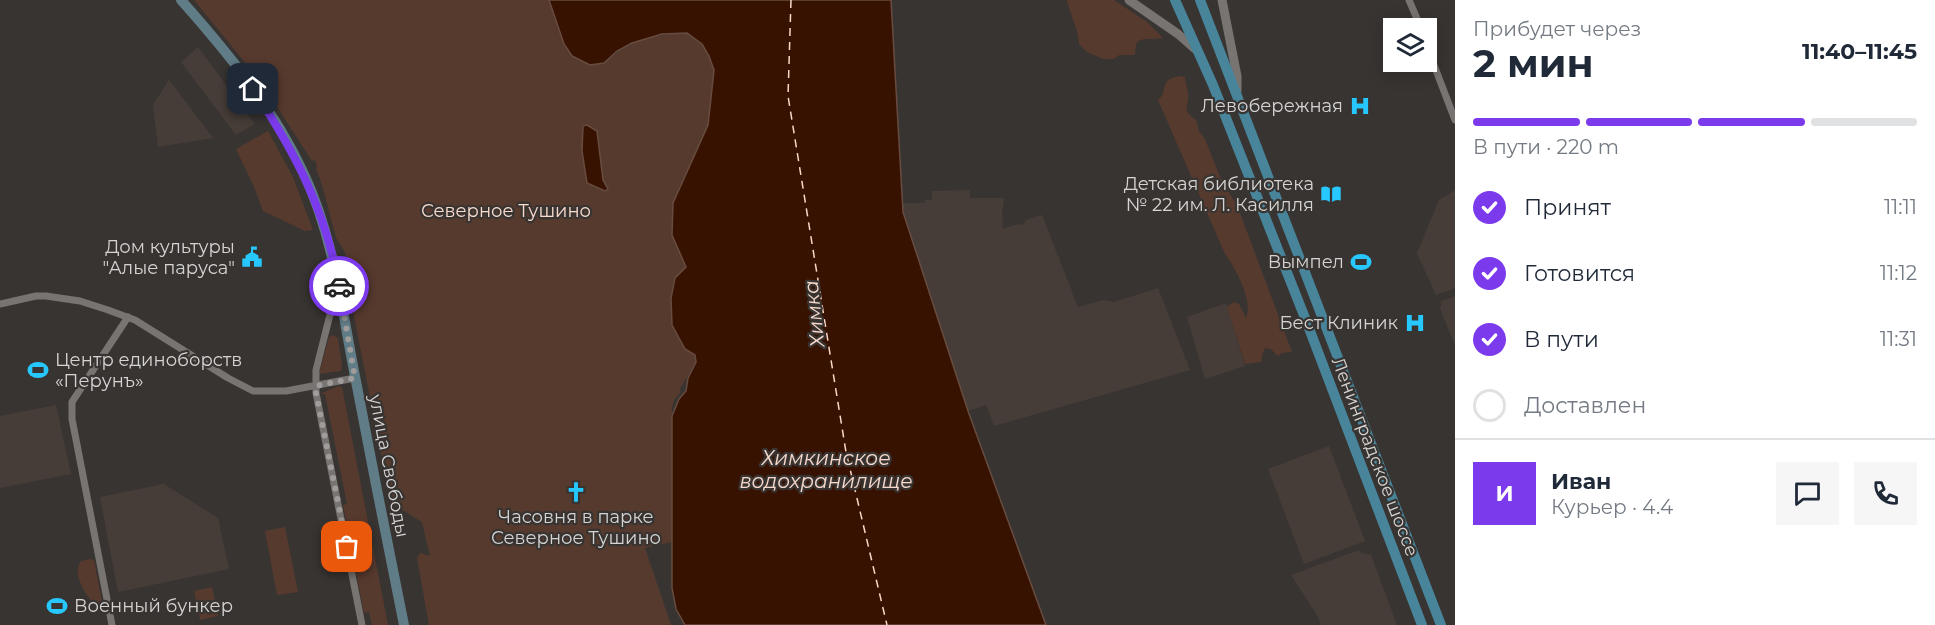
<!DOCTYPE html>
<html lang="ru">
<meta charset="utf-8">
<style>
:root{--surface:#fff;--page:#f6f6f7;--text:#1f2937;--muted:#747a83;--line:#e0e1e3;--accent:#7c3aed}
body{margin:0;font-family:Montserrat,sans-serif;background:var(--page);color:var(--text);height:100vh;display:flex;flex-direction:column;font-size:22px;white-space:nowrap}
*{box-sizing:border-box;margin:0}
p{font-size:20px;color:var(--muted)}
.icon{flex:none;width:33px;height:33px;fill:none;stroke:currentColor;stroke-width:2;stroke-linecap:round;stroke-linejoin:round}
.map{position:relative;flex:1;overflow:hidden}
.details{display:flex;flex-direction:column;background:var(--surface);width:480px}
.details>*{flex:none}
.tools{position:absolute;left:1383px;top:18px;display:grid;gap:12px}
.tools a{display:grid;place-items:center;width:54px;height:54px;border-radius:0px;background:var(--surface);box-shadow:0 3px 15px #0003;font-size:30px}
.pin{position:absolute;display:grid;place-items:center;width:51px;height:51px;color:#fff;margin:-26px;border-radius:12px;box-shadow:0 3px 9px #0006}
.courier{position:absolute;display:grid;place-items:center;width:60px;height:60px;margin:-30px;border:4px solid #7c3aed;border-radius:50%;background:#fff;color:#222;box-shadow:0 2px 8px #0007}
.head em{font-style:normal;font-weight:700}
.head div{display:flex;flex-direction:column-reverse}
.head{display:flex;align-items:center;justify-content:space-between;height:102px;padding:0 18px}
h1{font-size:39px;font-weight:700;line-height:45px}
.bar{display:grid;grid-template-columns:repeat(4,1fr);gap:9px 6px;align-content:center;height:72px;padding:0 18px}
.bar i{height:8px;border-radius:4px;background:var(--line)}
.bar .active{background:var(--accent)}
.bar p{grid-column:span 4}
.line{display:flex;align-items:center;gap:15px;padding:0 18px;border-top:2px solid var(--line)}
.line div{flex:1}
.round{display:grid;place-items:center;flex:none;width:63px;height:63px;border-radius:0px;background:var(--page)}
ol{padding:0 18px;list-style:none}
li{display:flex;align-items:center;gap:18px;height:66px}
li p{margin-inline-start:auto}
li .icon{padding:6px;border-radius:50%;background:var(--accent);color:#fff;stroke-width:4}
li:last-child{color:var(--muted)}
li i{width:33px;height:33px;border:3px solid var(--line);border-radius:50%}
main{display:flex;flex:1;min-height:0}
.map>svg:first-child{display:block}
.built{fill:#473d38}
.green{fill:#573a2e}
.water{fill:#381201;stroke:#674c40;stroke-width:1.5}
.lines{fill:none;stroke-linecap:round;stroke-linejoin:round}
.ferry{stroke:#f7d8cb;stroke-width:1.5;stroke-dasharray:8 6;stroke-linecap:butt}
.minor{stroke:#787472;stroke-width:7}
.tertiary{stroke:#787472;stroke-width:9}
.secondary{stroke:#607c86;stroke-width:10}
.primary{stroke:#48859b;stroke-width:10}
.done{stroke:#9f9c9b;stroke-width:6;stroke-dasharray:0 10.8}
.route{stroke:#7c3aed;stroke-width:8}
.labels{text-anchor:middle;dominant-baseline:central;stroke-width:4.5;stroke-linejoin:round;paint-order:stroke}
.poi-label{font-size:18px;fill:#d6d4d3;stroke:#383432;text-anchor:end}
.park-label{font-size:18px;fill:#fadbce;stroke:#383432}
.street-label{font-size:18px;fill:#d6d4d3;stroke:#383432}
.water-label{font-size:20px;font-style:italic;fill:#f7d8cb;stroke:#383432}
</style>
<main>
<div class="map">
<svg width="1455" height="625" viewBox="0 0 1455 625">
<rect width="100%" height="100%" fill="#383432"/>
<g class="built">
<path d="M198 47 255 124 236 135 181 62Z"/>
<path d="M169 80 213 138 158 147 153 105Z"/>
<path d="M970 190V198H1004L1002 213 1003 229 1017 224 1023 225 1026 220 1042 215 1078 307 1103 300 1114 302 1158 288 1190 370 994 426 986 405 968 411 903 212 902 203H925V200H932V191Z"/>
<path d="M1455 190V288L1436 295 1417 253 1439 200Z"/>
<path d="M1455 296V346L1440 308 1442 301Z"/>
<path d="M1226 303 1245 366 1205 379 1187 317Z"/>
<path d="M56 405 71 474 0 488V416Z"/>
<path d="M1329 446 1365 541 1304 564 1268 469Z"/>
<path d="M164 484 218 518 229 569 118 592 100 497Z"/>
<path d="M1359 550 1361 553 1371 555 1397 625H1321L1317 615 1291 575Z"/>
</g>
<g class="green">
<path d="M194 0H549L564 44 604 63C629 40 654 34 688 33L702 44 709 56 714 70 708 125 673 203 672 235 686 267 675 278 671 298 685 349 695 355 696 362 680 389 681 392 674 400 672 407V542L645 548 671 625H429L417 558 420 553 430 556 422 522 391 503 343 261 346 257C345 249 339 245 336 237 329 214 325 191 316 168L317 167 315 160 312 161 261 82Z"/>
<path d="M1067 0H1114L1147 22 1163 38C1155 40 1138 36 1136 45 1135 49 1136 52 1134 55H1119L1114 59H1103L1087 52 1079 44C1079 31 1070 14 1067 0Z"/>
<path d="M1180 76 1185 77C1185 83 1187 87 1188 93 1190 105 1180 109 1196 120L1199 131 1205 139 1222 182 1237 205 1292 352 1282 353 1278 356 1271 349 1265 348 1263 352 1261 362 1245 364 1227 307 1234 302 1239 304 1246 318C1254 302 1235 267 1225 254L1158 100 1162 96C1166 84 1163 79 1180 76Z"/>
<path d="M268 131 293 177 313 230 305 231 263 211 255 189 236 149Z"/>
<path d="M333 335 338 338 342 366 341 371 319 374 329 337Z"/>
<path d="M338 386 342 387 388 625H372L369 612 364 613 343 505 347 504 325 394H320Z"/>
<path d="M285 527 298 592 277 595 265 531Z"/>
<path d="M90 559 94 560 104 612 103 613C91 603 70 577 81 561Z"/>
<path d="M212 587 218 616 200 620 194 591Z"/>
</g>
<g class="water">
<path d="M549 0H891L903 212 968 411 1046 625H685L676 609 672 588V416L679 399 686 391 688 378 696 362 695 355 685 349 672 325 671 298 675 278 686 267 672 235 673 203 708 125 714 70 709 56 702 44 687 33 662 34 632 43 617 51 604 63 590 65 572 56 564 44Z"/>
<path d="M587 125 597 131 603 180 608 189 605 191 587 183 582 151 583 126Z"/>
</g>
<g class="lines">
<path class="ferry" d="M791 0 788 96 846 452 887 625"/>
<g class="minor">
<path d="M1409 0 1421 28"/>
<path d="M1426 44 1455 120"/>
<path d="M337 287 316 370V393L362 625"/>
<path d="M0 304 36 296H46L80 301 108 310 135 320 228 378 253 391H286L355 378"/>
<path d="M112 625 72 419V402L128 317"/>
</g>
<g class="tertiary">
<path d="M1129 0 1178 34 1195 49"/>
<path d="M1222 0 1237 76V91"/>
</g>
<path class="secondary" d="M181 0C228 53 274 109 304 174 333 236 341 304 354 371 370 456 387 540 404 625"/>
<g class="primary">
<path d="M1175 0 1213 85 1307 323 1422 625"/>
<path d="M1200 0 1441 625"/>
</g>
</g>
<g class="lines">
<path class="done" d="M339 286 355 378 316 386V393L347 547"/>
<path class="route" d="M253 89C295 152 326 211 339 286"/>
</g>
<defs>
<g id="hospital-bare" transform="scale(1.62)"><path d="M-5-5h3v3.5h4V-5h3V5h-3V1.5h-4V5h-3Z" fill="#27c8ff" stroke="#383432" stroke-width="2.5" paint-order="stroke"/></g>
<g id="library-bare" transform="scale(1.62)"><path d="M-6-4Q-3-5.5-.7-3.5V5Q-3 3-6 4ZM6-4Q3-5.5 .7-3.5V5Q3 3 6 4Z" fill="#27c8ff" stroke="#383432" stroke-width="2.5" paint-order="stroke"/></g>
<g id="civic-bare" transform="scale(1.62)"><path d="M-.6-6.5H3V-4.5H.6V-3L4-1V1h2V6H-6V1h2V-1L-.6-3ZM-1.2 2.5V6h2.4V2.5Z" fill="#27c8ff" stroke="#383432" stroke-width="2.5" paint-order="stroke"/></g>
<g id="stadium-bare" transform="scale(1.62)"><path d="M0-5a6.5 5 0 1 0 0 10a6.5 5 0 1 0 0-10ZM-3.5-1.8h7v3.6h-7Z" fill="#27c8ff" stroke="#383432" stroke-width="2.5" paint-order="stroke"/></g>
<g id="church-bare" transform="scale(1.62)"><path d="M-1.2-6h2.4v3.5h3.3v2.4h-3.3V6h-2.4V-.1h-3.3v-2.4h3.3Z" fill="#27c8ff" stroke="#383432" stroke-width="2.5" paint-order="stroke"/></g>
</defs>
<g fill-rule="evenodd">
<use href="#hospital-bare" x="1360" y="106"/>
<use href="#library-bare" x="1331" y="194"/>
<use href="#civic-bare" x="252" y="257"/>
<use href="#stadium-bare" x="1361" y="262"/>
<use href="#hospital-bare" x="1415" y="323"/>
<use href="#stadium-bare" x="38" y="370"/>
<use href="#church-bare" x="576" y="492"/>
<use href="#stadium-bare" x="57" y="606"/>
</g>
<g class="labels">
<g class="poi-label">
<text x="1343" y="106">Левобережная</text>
<text x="1314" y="184">Детская библиотека<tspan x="1314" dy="21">№ 22 им. Л. Касилля</tspan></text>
<text x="235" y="247">Дом культуры<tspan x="235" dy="21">"Алые паруса"</tspan></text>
<text x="1344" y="262">Вымпел</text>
<text x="1398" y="323">Бест Клиник</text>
<text x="55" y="360" text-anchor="start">Центр единоборств<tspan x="55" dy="21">«Перунъ»</tspan></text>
<text x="576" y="517" text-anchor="middle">Часовня в парке<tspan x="576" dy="21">Северное Тушино</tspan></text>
<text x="74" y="606" text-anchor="start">Военный бункер</text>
</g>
<g class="park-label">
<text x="506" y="211">Северное Тушино</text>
</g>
<g class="street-label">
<text transform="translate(1375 457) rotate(69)">Ленинградское шоссе</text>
<text transform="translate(389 466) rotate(79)">улица Свободы</text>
</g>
<g class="water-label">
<text transform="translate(814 314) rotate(-96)">Химка</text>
<text x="826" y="458">Химкинское<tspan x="826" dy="23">водохранилище</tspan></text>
</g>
</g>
</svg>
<div class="tools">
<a><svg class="icon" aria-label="layers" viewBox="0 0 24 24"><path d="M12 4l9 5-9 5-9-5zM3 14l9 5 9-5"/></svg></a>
</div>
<div class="pin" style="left:347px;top:547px;background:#ea580c"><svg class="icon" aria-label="bag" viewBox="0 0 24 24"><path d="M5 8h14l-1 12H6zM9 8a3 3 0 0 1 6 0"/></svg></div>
<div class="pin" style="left:253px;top:89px;background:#1f2937"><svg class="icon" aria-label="home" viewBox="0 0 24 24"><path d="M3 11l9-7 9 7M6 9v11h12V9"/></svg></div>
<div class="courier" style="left:339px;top:286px"><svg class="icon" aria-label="car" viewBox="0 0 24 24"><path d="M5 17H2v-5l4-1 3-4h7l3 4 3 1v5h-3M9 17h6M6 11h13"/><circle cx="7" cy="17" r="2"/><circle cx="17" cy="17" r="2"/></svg></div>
</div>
<section class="details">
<div class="head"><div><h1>2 мин</h1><p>Прибудет через</p></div><em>11:40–11:45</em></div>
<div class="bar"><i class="active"></i><i class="active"></i><i class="active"></i><i></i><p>В пути · 220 m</p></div>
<ol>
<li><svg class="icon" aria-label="check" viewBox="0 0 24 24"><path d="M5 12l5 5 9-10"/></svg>Принят<p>11:11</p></li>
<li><svg class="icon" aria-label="check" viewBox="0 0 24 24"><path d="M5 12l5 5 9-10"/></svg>Готовится<p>11:12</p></li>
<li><svg class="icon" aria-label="check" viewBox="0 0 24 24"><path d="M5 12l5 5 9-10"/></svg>В пути<p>11:31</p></li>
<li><i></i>Доставлен</li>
</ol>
<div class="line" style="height:108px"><b class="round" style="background:var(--accent);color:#fff">И</b><div><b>Иван</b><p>Курьер · 4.4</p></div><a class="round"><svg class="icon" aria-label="chat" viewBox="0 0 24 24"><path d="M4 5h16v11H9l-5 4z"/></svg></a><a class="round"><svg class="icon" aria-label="phone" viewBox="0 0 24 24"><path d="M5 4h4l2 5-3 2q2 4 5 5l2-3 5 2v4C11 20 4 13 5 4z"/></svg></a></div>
</section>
</main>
